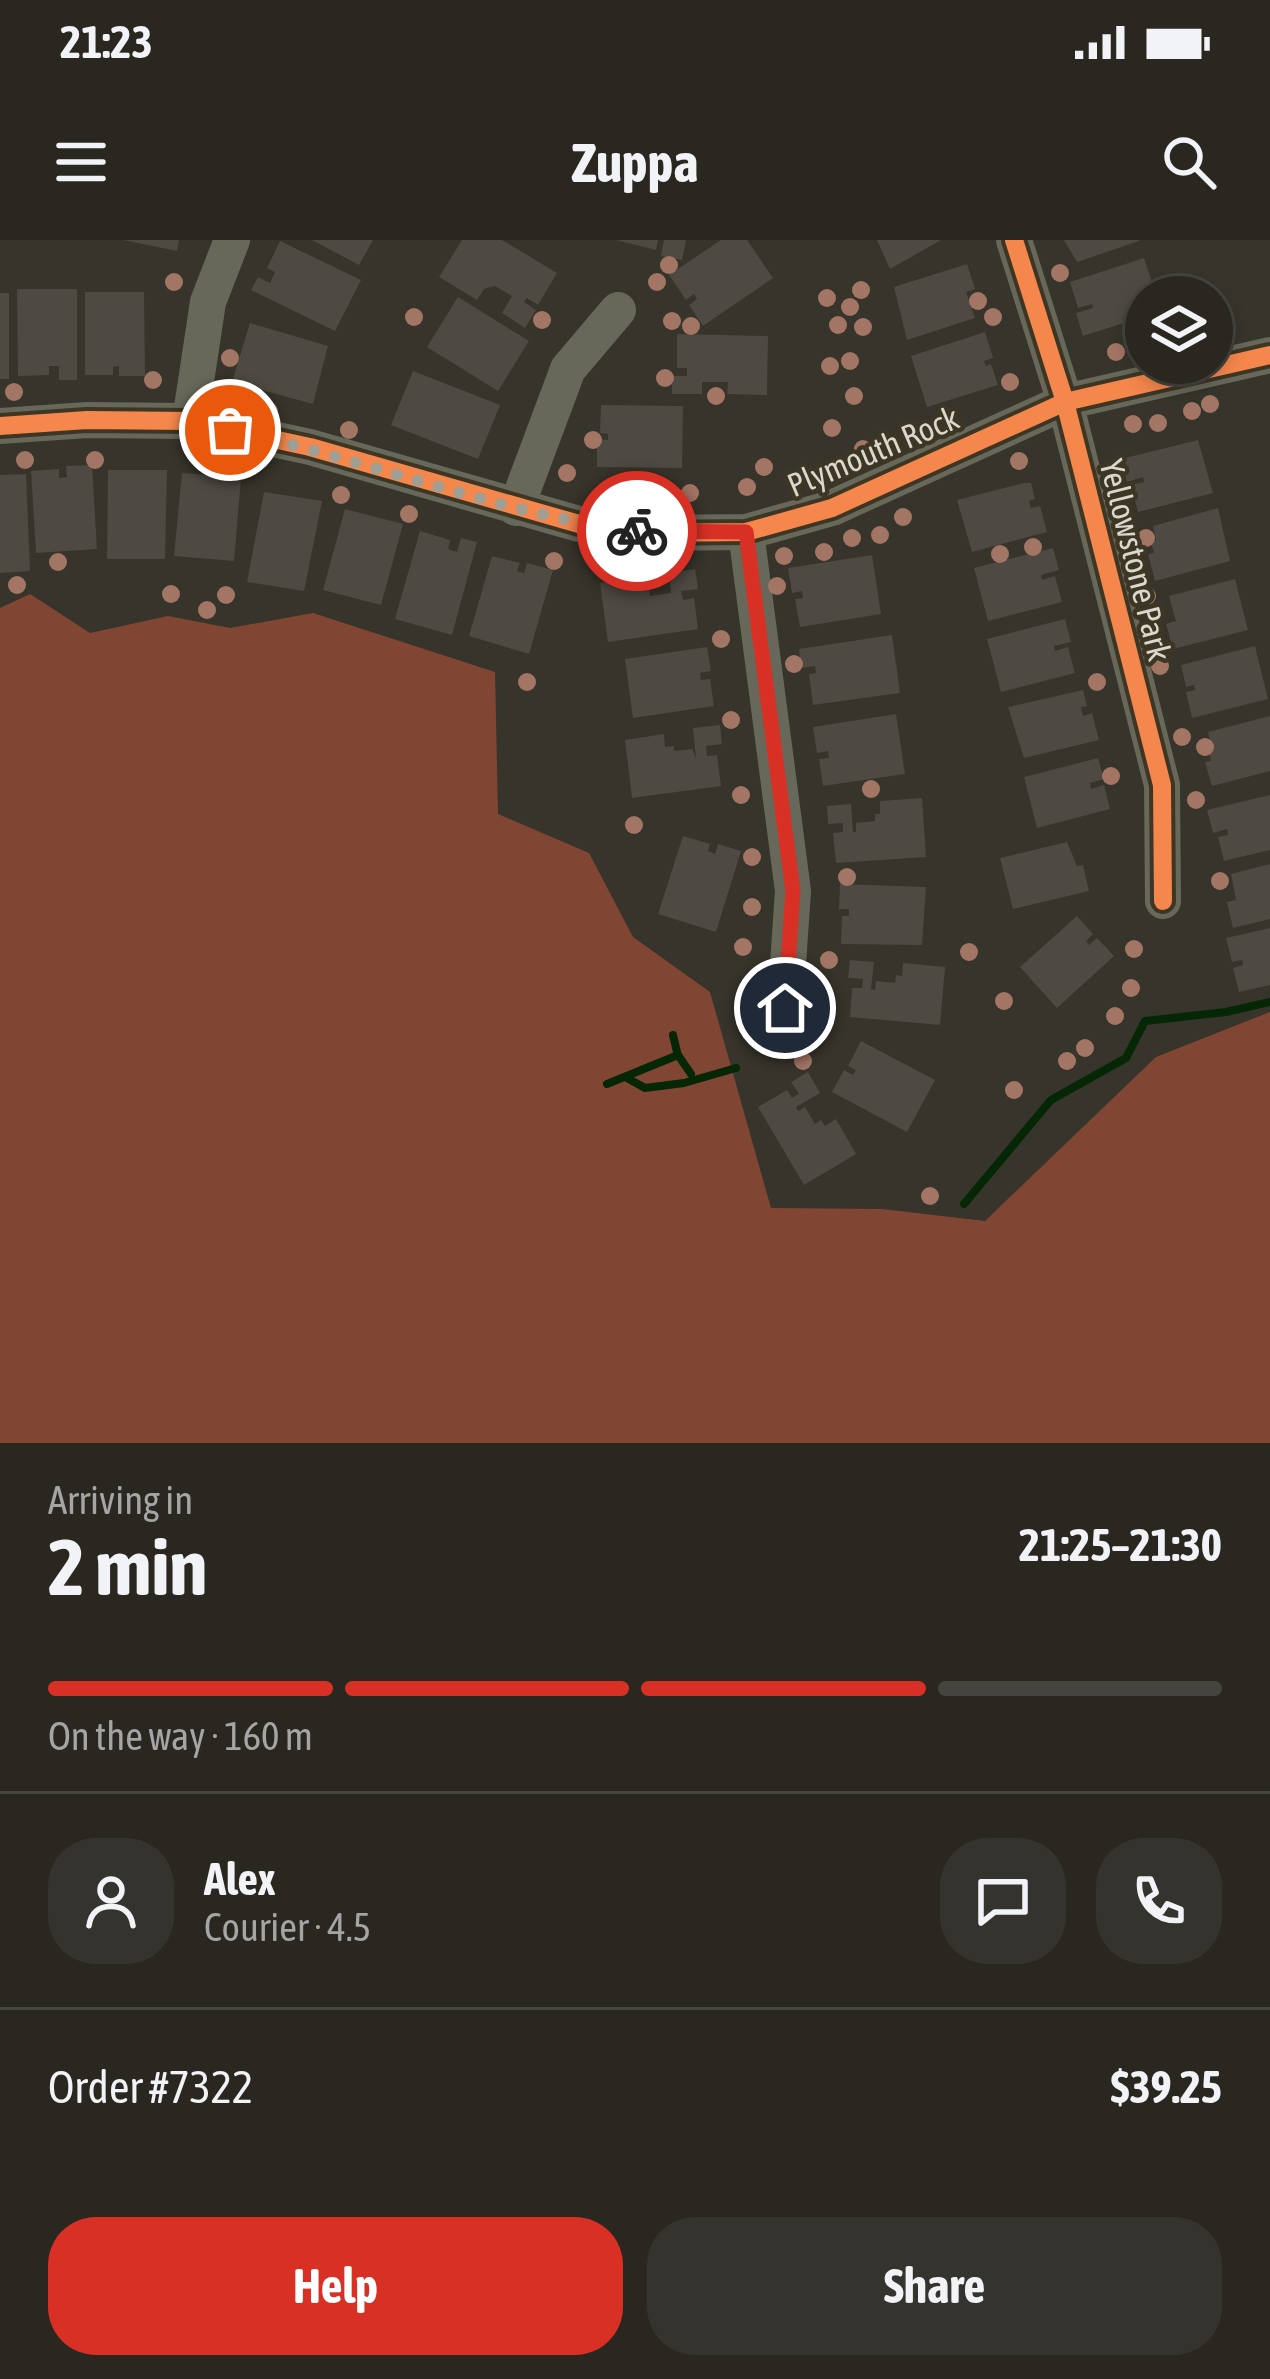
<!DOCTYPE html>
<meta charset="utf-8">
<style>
:root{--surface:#292720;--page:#35332d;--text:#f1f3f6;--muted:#a5a5a5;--line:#45443e;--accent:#d93025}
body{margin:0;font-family:"Asap Condensed",sans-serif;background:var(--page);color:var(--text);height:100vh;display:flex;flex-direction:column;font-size:45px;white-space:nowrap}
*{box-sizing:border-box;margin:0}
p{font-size:39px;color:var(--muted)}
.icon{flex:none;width:66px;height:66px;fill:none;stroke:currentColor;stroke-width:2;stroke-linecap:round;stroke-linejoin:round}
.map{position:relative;height:1203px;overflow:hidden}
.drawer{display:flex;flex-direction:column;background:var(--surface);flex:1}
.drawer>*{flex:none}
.controls{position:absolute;left:1125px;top:36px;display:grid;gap:24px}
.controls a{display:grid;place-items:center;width:108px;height:108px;border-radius:50%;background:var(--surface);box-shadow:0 6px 18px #0003,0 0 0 3px var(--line);font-size:60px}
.pin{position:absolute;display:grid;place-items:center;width:102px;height:102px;color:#fff;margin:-51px;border:6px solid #fff;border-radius:50%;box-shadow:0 3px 12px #0007}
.courier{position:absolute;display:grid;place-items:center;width:120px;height:120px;margin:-60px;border:9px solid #d93025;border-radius:50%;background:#fff;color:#222;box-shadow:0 3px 15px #0007}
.head em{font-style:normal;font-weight:700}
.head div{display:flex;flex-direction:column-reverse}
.head{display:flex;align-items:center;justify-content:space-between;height:204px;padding:0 48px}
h1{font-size:78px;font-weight:700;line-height:90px}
.bar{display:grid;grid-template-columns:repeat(4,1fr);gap:18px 12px;align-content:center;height:144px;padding:0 48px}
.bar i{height:15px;border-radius:9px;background:var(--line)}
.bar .current{background:var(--accent)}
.bar p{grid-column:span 4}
.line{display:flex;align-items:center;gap:30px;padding:0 48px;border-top:3px solid var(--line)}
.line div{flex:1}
.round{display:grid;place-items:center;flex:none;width:126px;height:126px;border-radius:48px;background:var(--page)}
.action{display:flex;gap:24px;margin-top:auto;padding:24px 48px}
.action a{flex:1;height:138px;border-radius:48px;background:var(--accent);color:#fff;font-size:48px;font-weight:700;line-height:138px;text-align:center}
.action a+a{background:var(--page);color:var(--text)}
.status{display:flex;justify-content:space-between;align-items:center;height:84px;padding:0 60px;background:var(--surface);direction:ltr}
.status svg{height:33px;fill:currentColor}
header{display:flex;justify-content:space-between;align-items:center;height:156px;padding:0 48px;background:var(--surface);font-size:54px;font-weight:700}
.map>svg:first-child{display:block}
.forest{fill:#814633}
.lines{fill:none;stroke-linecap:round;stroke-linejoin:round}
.stream{stroke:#052705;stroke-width:8}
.building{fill:#4e4943}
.minor{stroke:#676859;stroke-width:36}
.cycleway-casing{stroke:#3d3625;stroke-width:26}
.cycleway{stroke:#f5874c;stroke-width:18}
.tree{fill:#a37564}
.done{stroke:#a19e94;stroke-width:12;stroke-dasharray:0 21.6}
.route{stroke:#d93025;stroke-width:15}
.labels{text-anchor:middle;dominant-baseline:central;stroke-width:9;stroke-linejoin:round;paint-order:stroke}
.street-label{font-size:33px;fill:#dad7cc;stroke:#3d3625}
</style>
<div class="status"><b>21:23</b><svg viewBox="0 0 49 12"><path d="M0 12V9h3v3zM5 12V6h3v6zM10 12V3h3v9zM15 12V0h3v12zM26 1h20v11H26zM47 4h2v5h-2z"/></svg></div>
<header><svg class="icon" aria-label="menu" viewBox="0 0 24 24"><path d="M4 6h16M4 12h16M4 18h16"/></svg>Zuppa<svg class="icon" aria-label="search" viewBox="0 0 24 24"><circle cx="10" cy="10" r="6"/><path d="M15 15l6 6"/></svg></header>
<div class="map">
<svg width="1270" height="1203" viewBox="0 0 1270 1203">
<rect width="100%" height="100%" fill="#37342b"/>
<path class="forest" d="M30 354 90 393 168 376 230 388 313 373 495 432 498 574 589 613 633 697 710 752 771 968 882 969 985 981 1156 817 1270 772V1203H0V368Z"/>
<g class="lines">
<g class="stream">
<path d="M673 795 678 816"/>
<path d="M627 838 645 848 684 843 736 828"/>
<path d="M607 844 678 815 691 834"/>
<path d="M964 964 1051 860 1126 818 1145 781 1226 772 1270 762"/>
</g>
</g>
<g class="building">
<path d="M123 0H179L177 11Z"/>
<path d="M312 0H373L359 25Z"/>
<path d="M462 0H502L557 33 538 65 527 58 524 62 536 70 525 88 502 73 512 56 495 46 484 49 477 60 439 37Z"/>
<path d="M616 0H658L656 10Z"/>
<path d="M664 0H686L682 20 661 16Z"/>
<path d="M721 0H747L773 38 703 86 689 65 697 59 694 54 686 60 669 35Z"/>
<path d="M877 0H941L890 29Z"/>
<path d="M1064 0H1139V1L1077 22Z"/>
<path d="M280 1 361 40 335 91 251 50 258 37 270 43 275 32 267 28Z"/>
<path d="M1144 18 1157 57H1146V76L1083 96 1076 73 1093 68 1092 64 1078 68 1070 42Z"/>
<path d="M967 24 975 49 966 52 975 78 907 100 894 47Z"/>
<path d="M17 49H77V140H59V126H49V135L18 136Z"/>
<path d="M85 52H144L145 136H119V126L113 127V135H85Z"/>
<rect x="0" y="53" width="9" height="86"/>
<path d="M458 57 529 101 498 151 427 107Z"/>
<path d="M250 83 328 106 313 164 232 142Z"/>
<path d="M985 92 993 118 984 121 986 126 991 124 998 145 927 167 911 116Z"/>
<path d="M677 94 768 96 767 155 727 154 728 142H702V154H672V136H687V128H677Z"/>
<path d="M413 131 500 165 478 219 391 185Z"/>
<path d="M601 165 683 166 682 228 597 227V199L608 200V194L600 193Z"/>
<path d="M1198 200 1213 253 1138 272 1131 245 1144 242 1143 237 1127 242 1121 219Z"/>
<path d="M92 225 97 309 36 313 31 231 59 229V238L67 237 66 226Z"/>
<path d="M108 230H167L165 319H107Z"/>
<path d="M182 233 241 238 234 321 174 316Z"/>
<path d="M26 234 30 331 0 333V235Z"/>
<path d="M1024 243H1031L1035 259 1029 261 1031 268 1040 266 1047 292 972 312 957 260Z"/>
<path d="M264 252 322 261 304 351 247 342Z"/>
<path d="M1218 268 1230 321 1155 341 1148 314 1154 313 1151 302 1156 300 1153 286Z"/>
<path d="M345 269 403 284 381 365 323 350Z"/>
<path d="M420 291 450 300 448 309 457 312 461 298 477 302 452 395 395 379Z"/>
<path d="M1053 308 1059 330 1041 335 1042 340 1055 336 1062 362 988 381 974 328Z"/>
<path d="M872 315 881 374 800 387 795 359 803 358 802 351 792 353 788 328Z"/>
<path d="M492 316 520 323 517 331 524 333 527 323 553 330 529 414 469 396Z"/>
<path d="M695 329 698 349 681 351 683 360 694 358 698 389 608 402 600 343 639 338 641 350 649 349 650 356 671 353 669 333Z"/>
<path d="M1235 339 1248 390 1173 409 1166 384 1176 381 1169 356Z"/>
<path d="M1065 379 1071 402 1054 406 1055 411 1068 407 1075 433 1001 452 987 399Z"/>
<path d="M892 395 900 453 813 465 809 434 816 433 815 426 801 428 799 409Z"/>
<path d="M1255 406 1268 459 1192 478 1186 452 1195 450 1194 445 1186 447 1181 425Z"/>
<path d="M707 407 711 431 700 433 701 440 710 439 714 466 633 478 625 419Z"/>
<path d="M1083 450 1087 466 1081 467 1083 476 1092 473 1099 500 1024 518 1008 467Z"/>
<path d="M896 474 905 534 823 546 819 519 829 518 828 511 817 513 813 487Z"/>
<path d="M1270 476V531L1212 546 1205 522 1211 521 1208 509 1212 508 1208 492Z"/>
<path d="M720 485 722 504 706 506 707 516 717 515 721 546 632 558 625 500 664 494 665 507 674 506V511L692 509 696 518 693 488Z"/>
<path d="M1098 518 1104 539 1090 543 1091 549 1104 545 1110 569 1037 588 1024 537Z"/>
<path d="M1270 555V610L1224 621 1218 597 1228 595 1227 589 1213 593 1207 570Z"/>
<path d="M922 558 926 617 836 623 833 593 843 592V583L828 584 827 566 851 564 853 592H856V583L875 581V574H880V561Z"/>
<path d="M683 596 710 604 708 611 715 614 718 604 741 611 716 692 658 674Z"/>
<path d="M1067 602 1077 626 1083 625 1089 651 1013 669 1000 618Z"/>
<path d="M1270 624V679L1233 688 1227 662 1236 660 1231 634Z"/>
<path d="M840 644 926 647 922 705 841 704 842 676H849V669H839Z"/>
<path d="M1077 676 1093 694 1086 701 1089 705 1097 698 1114 716 1057 768 1020 727Z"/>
<path d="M1270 688V745L1239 752 1233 728 1243 725 1242 720 1232 722 1226 698Z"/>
<path d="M850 720 874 722 871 749 875 750 876 741 895 743 896 735 902 736 903 723 945 727 940 785 850 777 852 748H862L863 739 848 738Z"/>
<path d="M861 801 935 840 907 892 832 852 844 830 853 835 856 830 848 826Z"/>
<path d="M808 832 820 853 796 867 798 871 805 867 815 884 821 880 825 886 836 879 856 914 804 945 758 867 787 850 792 858 799 854 791 842Z"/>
</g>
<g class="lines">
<g class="minor">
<path d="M1014 0 1065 162 1162 545 1163 661"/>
<path d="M190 181 208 62 232 0"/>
<path d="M0 186 87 180 190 181 310 207 579 284 653 293 746 292 832 268 1065 162 1270 115"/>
<path d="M516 268 568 129 618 70"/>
<path d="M746 292 793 651 785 768"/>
</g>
<g class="cycleway-casing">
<g id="cycleway">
<path d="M1014 0 1065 162 1162 545 1163 661"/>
<path d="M0 186 87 180 190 181 310 207 579 284 653 293 746 292 832 268 1065 162 1270 115"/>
</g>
</g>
<use href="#cycleway" class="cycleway"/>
</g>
<g class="tree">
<circle cx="669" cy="25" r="9"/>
<circle cx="1060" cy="33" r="9"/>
<circle cx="174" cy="42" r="9"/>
<circle cx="657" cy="42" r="9"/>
<circle cx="861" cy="50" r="9"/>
<circle cx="827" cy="58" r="9"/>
<circle cx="978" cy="61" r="9"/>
<circle cx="850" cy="67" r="9"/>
<circle cx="414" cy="77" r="9"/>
<circle cx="993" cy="77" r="9"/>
<circle cx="542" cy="80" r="9"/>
<circle cx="672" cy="81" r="9"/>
<circle cx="838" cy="85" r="9"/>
<circle cx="691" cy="86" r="9"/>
<circle cx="863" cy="87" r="9"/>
<circle cx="1116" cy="112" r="9"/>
<circle cx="230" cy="118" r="9"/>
<circle cx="850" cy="121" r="9"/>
<circle cx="830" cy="126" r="9"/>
<circle cx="665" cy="138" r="9"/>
<circle cx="153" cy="140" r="9"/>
<circle cx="1010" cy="142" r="9"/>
<circle cx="14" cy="152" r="9"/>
<circle cx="716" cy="156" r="9"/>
<circle cx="854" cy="156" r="9"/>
<circle cx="1210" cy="164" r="9"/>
<circle cx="239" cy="168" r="9"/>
<circle cx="269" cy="171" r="9"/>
<circle cx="1192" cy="171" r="9"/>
<circle cx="1158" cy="183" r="9"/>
<circle cx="1133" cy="184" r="9"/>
<circle cx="832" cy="188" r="9"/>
<circle cx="349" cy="190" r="9"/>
<circle cx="593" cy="200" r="9"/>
<circle cx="885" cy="207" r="9"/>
<circle cx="863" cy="209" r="9"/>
<circle cx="25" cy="220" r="9"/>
<circle cx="95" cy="220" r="9"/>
<circle cx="1019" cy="221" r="9"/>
<circle cx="764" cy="227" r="9"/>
<circle cx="567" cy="233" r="9"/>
<circle cx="747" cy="247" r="9"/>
<circle cx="690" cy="253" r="9"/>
<circle cx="341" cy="255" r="9"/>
<circle cx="610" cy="255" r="9"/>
<circle cx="634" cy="259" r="9"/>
<circle cx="666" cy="263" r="9"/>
<circle cx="409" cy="274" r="9"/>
<circle cx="903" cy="277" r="9"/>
<circle cx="880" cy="295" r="9"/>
<circle cx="852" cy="298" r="9"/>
<circle cx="1146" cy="298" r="9"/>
<circle cx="1033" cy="307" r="9"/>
<circle cx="824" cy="312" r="9"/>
<circle cx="1000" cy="314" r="9"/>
<circle cx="784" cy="316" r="9"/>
<circle cx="554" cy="321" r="9"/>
<circle cx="58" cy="322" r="9"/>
<circle cx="17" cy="345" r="9"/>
<circle cx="777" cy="346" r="9"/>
<circle cx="171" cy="354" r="9"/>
<circle cx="226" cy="355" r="9"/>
<circle cx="1147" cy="356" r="9"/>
<circle cx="207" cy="370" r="9"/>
<circle cx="721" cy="399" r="9"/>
<circle cx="794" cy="424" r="9"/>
<circle cx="1160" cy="426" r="9"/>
<circle cx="527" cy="442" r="9"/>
<circle cx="1097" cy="442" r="9"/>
<circle cx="731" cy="480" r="9"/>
<circle cx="1182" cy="497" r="9"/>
<circle cx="1205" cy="507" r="9"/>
<circle cx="1111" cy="536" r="9"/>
<circle cx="871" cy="549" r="9"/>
<circle cx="741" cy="555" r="9"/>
<circle cx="1196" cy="560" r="9"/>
<circle cx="634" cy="585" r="9"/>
<circle cx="752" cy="617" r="9"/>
<circle cx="847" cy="637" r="9"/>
<circle cx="1220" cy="641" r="9"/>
<circle cx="752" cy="667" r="9"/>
<circle cx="743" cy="707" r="9"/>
<circle cx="1134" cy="709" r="9"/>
<circle cx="969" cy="712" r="9"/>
<circle cx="829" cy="720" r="9"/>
<circle cx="1131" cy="748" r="9"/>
<circle cx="1004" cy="761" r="9"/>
<circle cx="1115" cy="776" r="9"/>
<circle cx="1085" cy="808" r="9"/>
<circle cx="803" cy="821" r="9"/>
<circle cx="1067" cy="821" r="9"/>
<circle cx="1014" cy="850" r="9"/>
<circle cx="930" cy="956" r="9"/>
</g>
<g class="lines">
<path class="done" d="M230 190C367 219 498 274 637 291"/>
<path class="route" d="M637 291 746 292 793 651 785 768"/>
</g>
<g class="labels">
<g class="street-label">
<text transform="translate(873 211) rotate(-23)">Plymouth Rock</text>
<text transform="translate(1136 320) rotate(76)">Yellowstone Park</text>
</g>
</g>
</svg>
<div class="controls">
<a><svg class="icon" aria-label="layers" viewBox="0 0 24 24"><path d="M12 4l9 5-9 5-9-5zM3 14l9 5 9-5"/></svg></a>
</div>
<div class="pin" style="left:230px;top:190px;background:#ea580c"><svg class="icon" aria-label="bag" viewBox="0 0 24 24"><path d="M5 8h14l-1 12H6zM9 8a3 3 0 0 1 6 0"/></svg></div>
<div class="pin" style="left:785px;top:768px;background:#1f2937"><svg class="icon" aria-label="home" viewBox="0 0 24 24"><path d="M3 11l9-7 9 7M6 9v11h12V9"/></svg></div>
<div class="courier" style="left:637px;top:291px"><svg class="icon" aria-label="bike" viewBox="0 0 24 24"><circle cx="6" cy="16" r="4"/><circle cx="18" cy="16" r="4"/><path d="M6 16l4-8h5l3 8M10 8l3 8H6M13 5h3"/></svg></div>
</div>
<section class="drawer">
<div class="head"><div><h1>2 min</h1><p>Arriving in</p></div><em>21:25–21:30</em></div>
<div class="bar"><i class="current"></i><i class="current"></i><i class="current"></i><i></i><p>On the way · 160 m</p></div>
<div class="line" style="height:216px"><a class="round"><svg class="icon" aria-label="person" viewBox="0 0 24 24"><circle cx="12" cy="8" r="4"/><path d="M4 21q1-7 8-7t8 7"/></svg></a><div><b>Alex</b><p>Courier · 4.5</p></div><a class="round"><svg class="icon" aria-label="chat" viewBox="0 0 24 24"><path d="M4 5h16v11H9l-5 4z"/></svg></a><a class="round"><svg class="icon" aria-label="phone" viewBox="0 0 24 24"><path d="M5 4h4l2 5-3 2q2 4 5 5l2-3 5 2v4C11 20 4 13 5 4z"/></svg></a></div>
<div class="line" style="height:156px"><div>Order #7322</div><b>$39.25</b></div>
<div class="action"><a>Help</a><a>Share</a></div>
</section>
